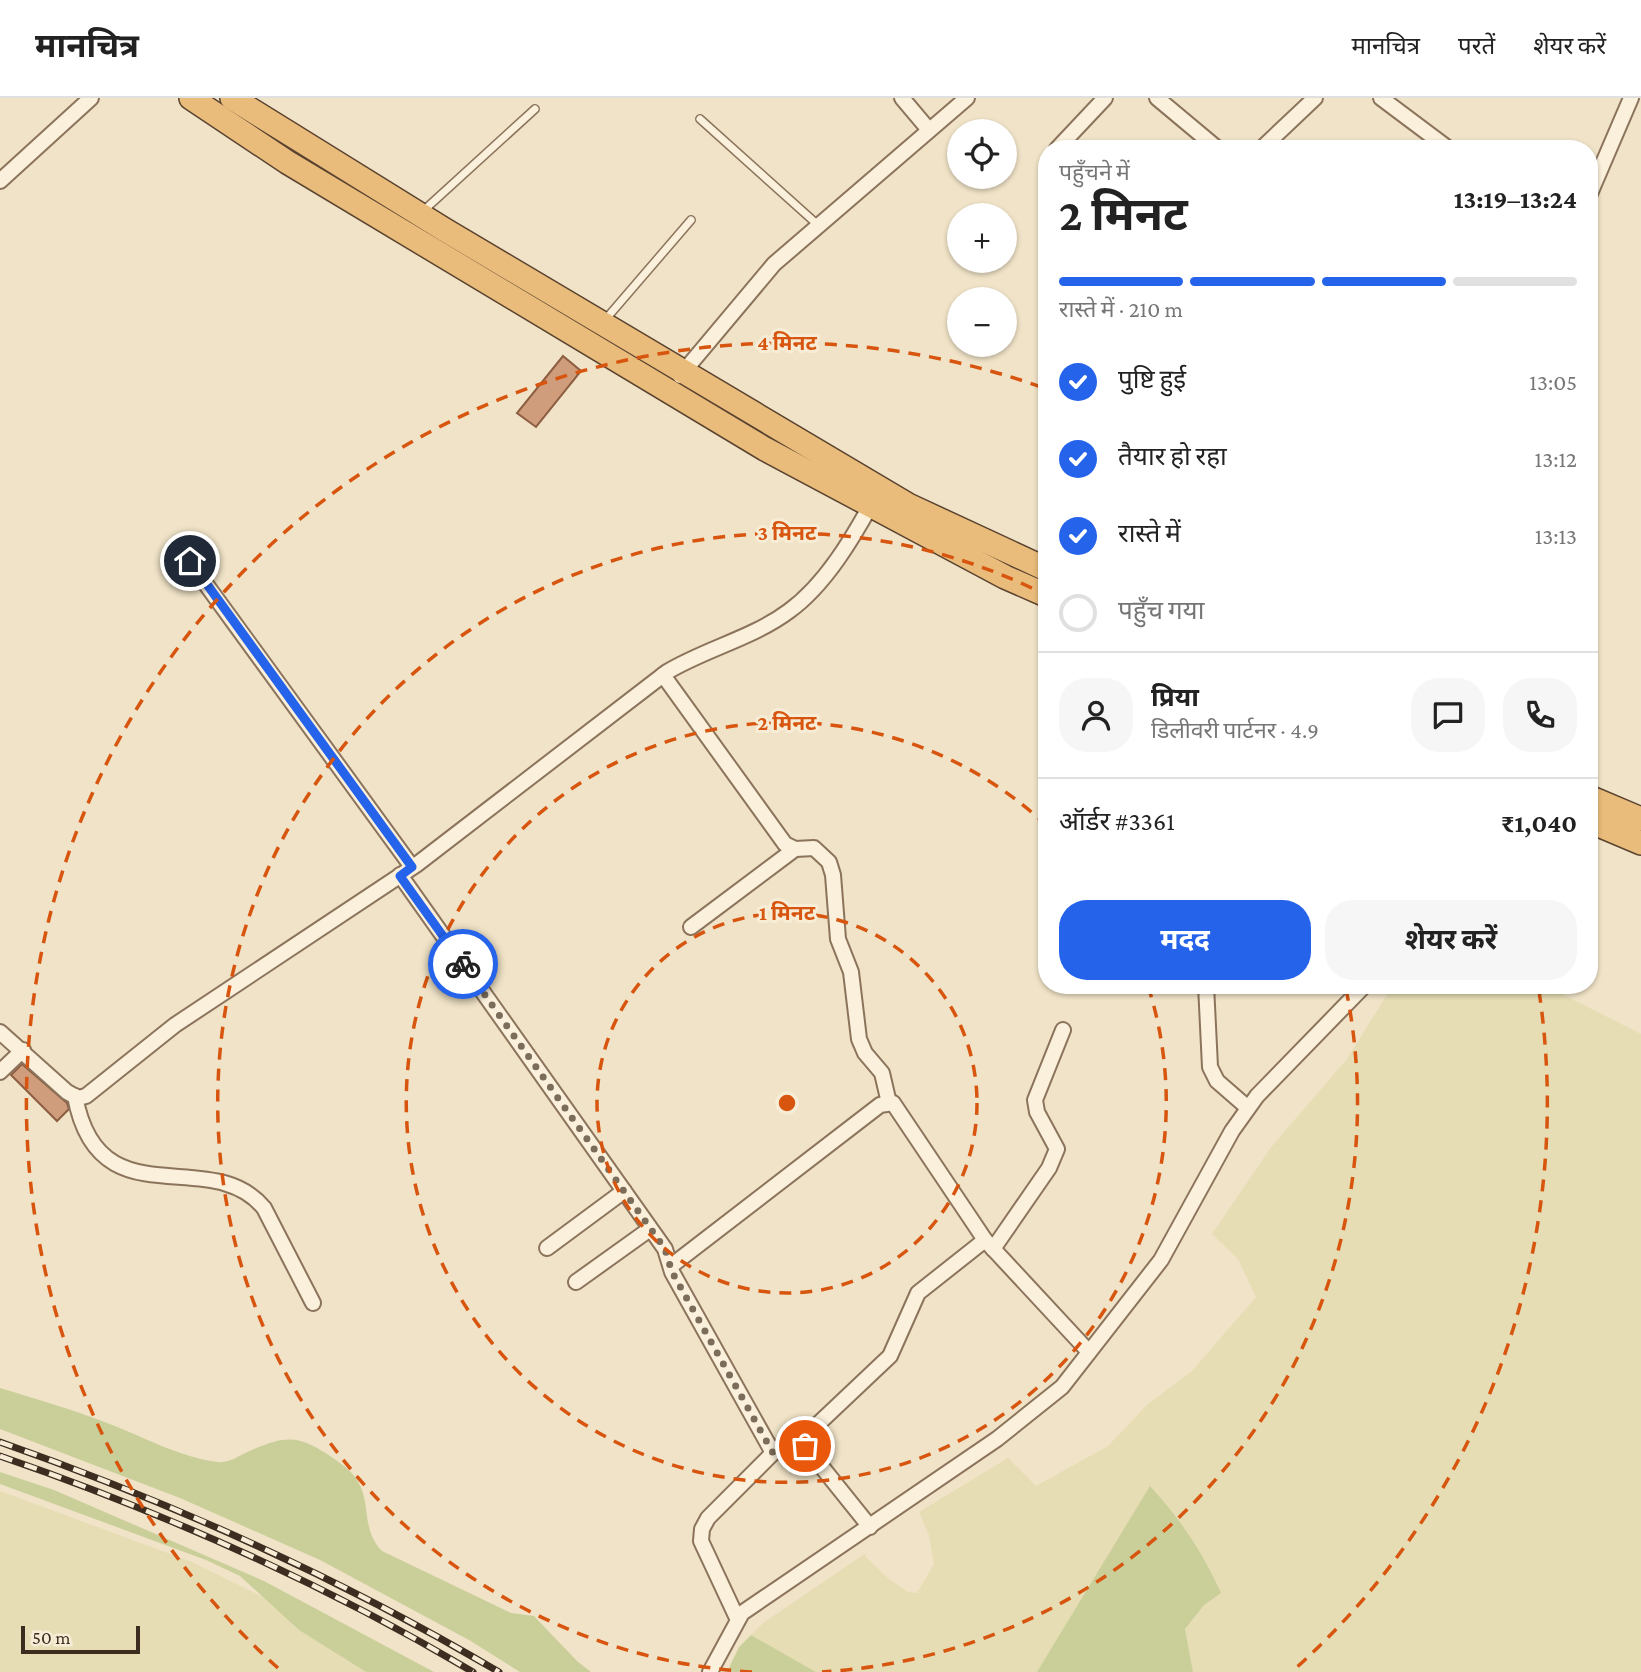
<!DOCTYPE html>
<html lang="hi">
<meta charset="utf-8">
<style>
:root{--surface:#fff;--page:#f6f6f6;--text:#222;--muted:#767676;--line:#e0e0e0;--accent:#2563eb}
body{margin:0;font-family:"Crimson Pro","Noto Sans Devanagari",serif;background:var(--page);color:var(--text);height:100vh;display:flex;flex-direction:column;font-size:26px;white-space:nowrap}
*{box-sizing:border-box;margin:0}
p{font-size:23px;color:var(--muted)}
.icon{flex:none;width:38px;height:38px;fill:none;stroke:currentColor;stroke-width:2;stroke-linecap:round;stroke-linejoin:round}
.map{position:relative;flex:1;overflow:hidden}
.details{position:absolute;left:1038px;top:42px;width:560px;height:854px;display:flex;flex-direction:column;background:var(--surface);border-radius:28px;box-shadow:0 2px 5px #0004}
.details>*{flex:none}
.buttons{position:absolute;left:947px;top:21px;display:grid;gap:14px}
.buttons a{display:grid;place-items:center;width:70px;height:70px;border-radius:50%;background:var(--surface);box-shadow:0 2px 5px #0004;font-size:35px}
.scale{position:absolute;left:21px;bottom:18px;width:119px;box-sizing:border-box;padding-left:7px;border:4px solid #3c2d20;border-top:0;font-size:19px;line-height:24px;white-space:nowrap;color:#3c2d20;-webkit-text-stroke:5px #f7edd7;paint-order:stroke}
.pin{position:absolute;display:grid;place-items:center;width:60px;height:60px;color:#fff;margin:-30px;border:4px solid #fff;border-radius:50%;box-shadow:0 2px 7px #0007}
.courier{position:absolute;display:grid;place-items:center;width:70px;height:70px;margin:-35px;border:5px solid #2563eb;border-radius:50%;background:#fff;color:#222;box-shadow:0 2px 9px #0007}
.summary em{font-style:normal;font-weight:700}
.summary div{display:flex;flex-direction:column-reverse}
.summary{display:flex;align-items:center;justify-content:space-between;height:119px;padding:0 21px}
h1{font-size:46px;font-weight:700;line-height:52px}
.bar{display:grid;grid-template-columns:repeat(4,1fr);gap:10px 7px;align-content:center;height:84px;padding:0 21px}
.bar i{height:9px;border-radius:5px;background:var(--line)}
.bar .current{background:var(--accent)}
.bar p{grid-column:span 4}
.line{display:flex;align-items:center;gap:18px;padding:0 21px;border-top:2px solid var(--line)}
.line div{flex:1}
.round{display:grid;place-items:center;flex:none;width:74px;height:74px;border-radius:28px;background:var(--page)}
ol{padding:0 21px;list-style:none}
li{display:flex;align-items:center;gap:21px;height:77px}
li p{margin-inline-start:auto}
li .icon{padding:7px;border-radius:50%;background:var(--accent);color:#fff;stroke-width:4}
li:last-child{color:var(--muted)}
li i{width:38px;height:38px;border:4px solid var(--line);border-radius:50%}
.action{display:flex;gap:14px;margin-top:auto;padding:14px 21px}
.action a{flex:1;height:80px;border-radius:28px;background:var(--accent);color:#fff;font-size:28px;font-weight:700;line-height:80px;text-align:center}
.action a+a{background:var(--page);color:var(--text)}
header{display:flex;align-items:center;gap:42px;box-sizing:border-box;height:98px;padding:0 35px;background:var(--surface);border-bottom:2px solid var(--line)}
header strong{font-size:33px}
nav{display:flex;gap:38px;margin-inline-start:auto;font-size:24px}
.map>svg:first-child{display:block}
.farmland{fill:#e6ddb4}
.green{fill:#cacf9a}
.building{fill:#cf9d7c;stroke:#8c5d41;stroke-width:2}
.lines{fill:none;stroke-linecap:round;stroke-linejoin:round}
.service-casing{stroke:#8c745c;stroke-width:10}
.minor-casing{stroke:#8c745c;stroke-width:18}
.trunk-casing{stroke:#5a4330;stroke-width:26}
.service{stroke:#faf0db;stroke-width:7}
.minor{stroke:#faf0db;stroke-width:14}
.trunk{stroke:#eabc7b;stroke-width:23}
.rail-casing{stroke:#3c2d20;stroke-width:7}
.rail{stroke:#f7edd7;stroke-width:4.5;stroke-dasharray:13;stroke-linecap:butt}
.done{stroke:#7b6d5a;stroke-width:7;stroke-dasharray:0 12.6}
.route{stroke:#2563eb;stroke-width:9}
.ring{fill:none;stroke:#d7550e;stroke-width:3.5;stroke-dasharray:12 9}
.centre{fill:#d7550e;stroke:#f7edd7;stroke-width:3.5}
.ring-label{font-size:21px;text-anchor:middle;font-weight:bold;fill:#d7550e;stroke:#f7edd7;stroke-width:6;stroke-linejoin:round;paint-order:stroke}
</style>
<header>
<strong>मानचित्र</strong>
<nav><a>मानचित्र</a><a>परतें</a><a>शेयर करें</a></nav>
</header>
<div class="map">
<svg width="1641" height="1574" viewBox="0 0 1641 1574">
<rect width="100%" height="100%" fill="#f0e3c7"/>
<g class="farmland">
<path d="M1393 887H1544L1641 936V1574H1193L1185 1531 1204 1507 1047 1561 1037 1574H816L751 1537 763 1525 866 1455 865 1458 889 1481 908 1494 917 1495 934 1466 929 1437 919 1414 1008 1360 1036 1388 1108 1348 1148 1306 1192 1273 1256 1199 1238 1161 1212 1136 1272 1048 1347 961Z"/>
<path d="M0 1393 192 1464 267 1501 299 1532 366 1574H0Z"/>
</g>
<g class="green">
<path d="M0 1290C36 1301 72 1311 107 1325 142 1338 181 1360 218 1364 227 1365 236 1360 243 1356 289 1335 299 1336 340 1365 380 1393 355 1425 382 1453L511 1515 534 1518 577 1563 591 1574H520L469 1542 320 1462 180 1400 0 1331Z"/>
<path d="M0 1374 54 1392 264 1483 434 1574H366L299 1532 240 1478 206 1462 0 1386Z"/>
<path d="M1150 1388C1180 1421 1202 1453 1221 1495L1204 1507 1185 1531 1193 1574H1037Z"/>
<path d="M751 1537 816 1574H727L739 1549Z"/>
</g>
<g class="building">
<path d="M563 258 581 273 536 329 517 315Z"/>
<path d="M22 966 67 1005 69 1011 57 1023 11 977Z"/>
</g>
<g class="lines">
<g class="service-casing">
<g id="service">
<path d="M700 21 818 127"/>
<path d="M422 114 535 11"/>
<path d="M605 222 691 122"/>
</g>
</g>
<g class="minor-casing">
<g id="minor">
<path d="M902 0 929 32"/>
<path d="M1157 0 1218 51"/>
<path d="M1381 0 1449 51"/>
<path d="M1057 51 1105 0"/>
<path d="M1261 51 1315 0"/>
<path d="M0 83 91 0"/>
<path d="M1589 98 1631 0"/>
<path d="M680 278 774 166 967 0"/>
<path d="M189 463 412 769"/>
<path d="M663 577 785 746 795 751 814 750 829 764 833 777 838 841 851 874 859 941 865 955 882 975 889 1005"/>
<path d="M400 777 665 1151 672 1174 773 1355"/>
<path d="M691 829 795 751"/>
<path d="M1206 887 1210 969 1217 983 1248 1010"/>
<path d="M0 934 67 994 78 1000 86 998 175 927 416 767 667 574C705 551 753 540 789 513 825 487 853 440 874 401"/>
<path d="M0 974 23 952"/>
<path d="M75 998C98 1125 211 1045 264 1110L313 1205"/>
<path d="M547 1150 624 1093"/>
<path d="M993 1151 1049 1070 1057 1051 1037 1014 1035 1002 1063 932"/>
<path d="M671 1168 880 1007 893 1005 985 1142 1089 1254"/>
<path d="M576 1184 650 1131"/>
<path d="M799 1344 890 1258 918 1195 985 1142"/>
<path d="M737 1520 701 1443 702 1431 708 1420 779 1349 793 1343 805 1348 870 1429"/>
<path d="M710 1574 742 1515 997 1341 1062 1289 1161 1162 1232 1033 1257 998 1365 887"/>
</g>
</g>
<g class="trunk-casing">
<g id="trunk">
<path d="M191 0 287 64 765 351 1005 479 1046 497"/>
<path d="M232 0 445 132 908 407 1046 471"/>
<path d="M1589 699 1641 721"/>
<path d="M1589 723 1641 745"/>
</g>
</g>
<use href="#service" class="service"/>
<use href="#minor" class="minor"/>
<use href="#trunk" class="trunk"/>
<g class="rail-casing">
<g id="rail">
<path d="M0 1344C176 1406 338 1479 499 1574"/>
<path d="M0 1358C165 1415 323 1485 473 1574"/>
</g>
</g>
<use href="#rail" class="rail"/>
</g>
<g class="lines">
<path class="done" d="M463 866 665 1151 672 1174 773 1355 787 1344H799L805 1348"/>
<path class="route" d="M190 463 412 769 400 778 463 866"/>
</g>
<g class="ring">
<circle cx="787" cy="1005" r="190"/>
<path d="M1148 888A380 380 0 1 1 1046 727"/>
<path d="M752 1574A570 570 0 1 1 1046 497M1346 891A570 570 0 0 1 822 1574"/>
<path d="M278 1570A760 760 0 0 1 1041 289M1539 893A760 760 0 0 1 1296 1570"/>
</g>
<circle cx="787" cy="1005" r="10" class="centre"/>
<g class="ring-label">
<text x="787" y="252">4 मिनट</text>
<text x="787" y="442">3 मिनट</text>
<text x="787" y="632">2 मिनट</text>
<text x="787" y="822">1 मिनट</text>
</g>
</svg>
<div class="buttons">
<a><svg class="icon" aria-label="locate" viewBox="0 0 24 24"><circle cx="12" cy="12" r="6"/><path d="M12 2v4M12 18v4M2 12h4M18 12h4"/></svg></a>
<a>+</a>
<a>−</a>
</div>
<div class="scale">50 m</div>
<div class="pin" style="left:805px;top:1348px;background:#ea580c"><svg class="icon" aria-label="bag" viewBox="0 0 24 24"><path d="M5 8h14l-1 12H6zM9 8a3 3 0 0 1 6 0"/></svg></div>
<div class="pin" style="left:190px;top:463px;background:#1f2937"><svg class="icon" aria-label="home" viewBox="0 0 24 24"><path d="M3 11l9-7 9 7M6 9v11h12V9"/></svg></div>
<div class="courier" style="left:463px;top:866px"><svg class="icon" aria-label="bike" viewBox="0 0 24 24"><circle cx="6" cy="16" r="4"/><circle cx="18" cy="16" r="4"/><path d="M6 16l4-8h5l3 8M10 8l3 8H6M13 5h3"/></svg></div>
<section class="details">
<div class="summary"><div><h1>2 मिनट</h1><p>पहुँचने में</p></div><em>13:19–13:24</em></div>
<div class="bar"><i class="current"></i><i class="current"></i><i class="current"></i><i></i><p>रास्ते में · 210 m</p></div>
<ol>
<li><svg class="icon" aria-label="check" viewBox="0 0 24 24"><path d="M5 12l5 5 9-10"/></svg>पुष्टि हुई<p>13:05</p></li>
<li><svg class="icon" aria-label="check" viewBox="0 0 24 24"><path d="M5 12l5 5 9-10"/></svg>तैयार हो रहा<p>13:12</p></li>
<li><svg class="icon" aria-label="check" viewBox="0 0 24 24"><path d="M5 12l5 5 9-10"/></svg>रास्ते में<p>13:13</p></li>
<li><i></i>पहुँच गया</li>
</ol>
<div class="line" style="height:126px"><a class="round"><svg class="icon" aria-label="person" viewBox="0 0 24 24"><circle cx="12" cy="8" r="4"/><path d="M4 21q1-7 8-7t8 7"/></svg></a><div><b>प्रिया</b><p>डिलीवरी पार्टनर · 4.9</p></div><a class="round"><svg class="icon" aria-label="chat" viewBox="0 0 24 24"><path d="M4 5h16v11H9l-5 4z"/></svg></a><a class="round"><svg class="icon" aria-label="phone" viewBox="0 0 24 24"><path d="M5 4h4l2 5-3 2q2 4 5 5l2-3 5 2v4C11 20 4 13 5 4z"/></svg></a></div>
<div class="line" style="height:91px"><div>ऑर्डर #3361</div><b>₹1,040</b></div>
<div class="action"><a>मदद</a><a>शेयर करें</a></div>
</section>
</div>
